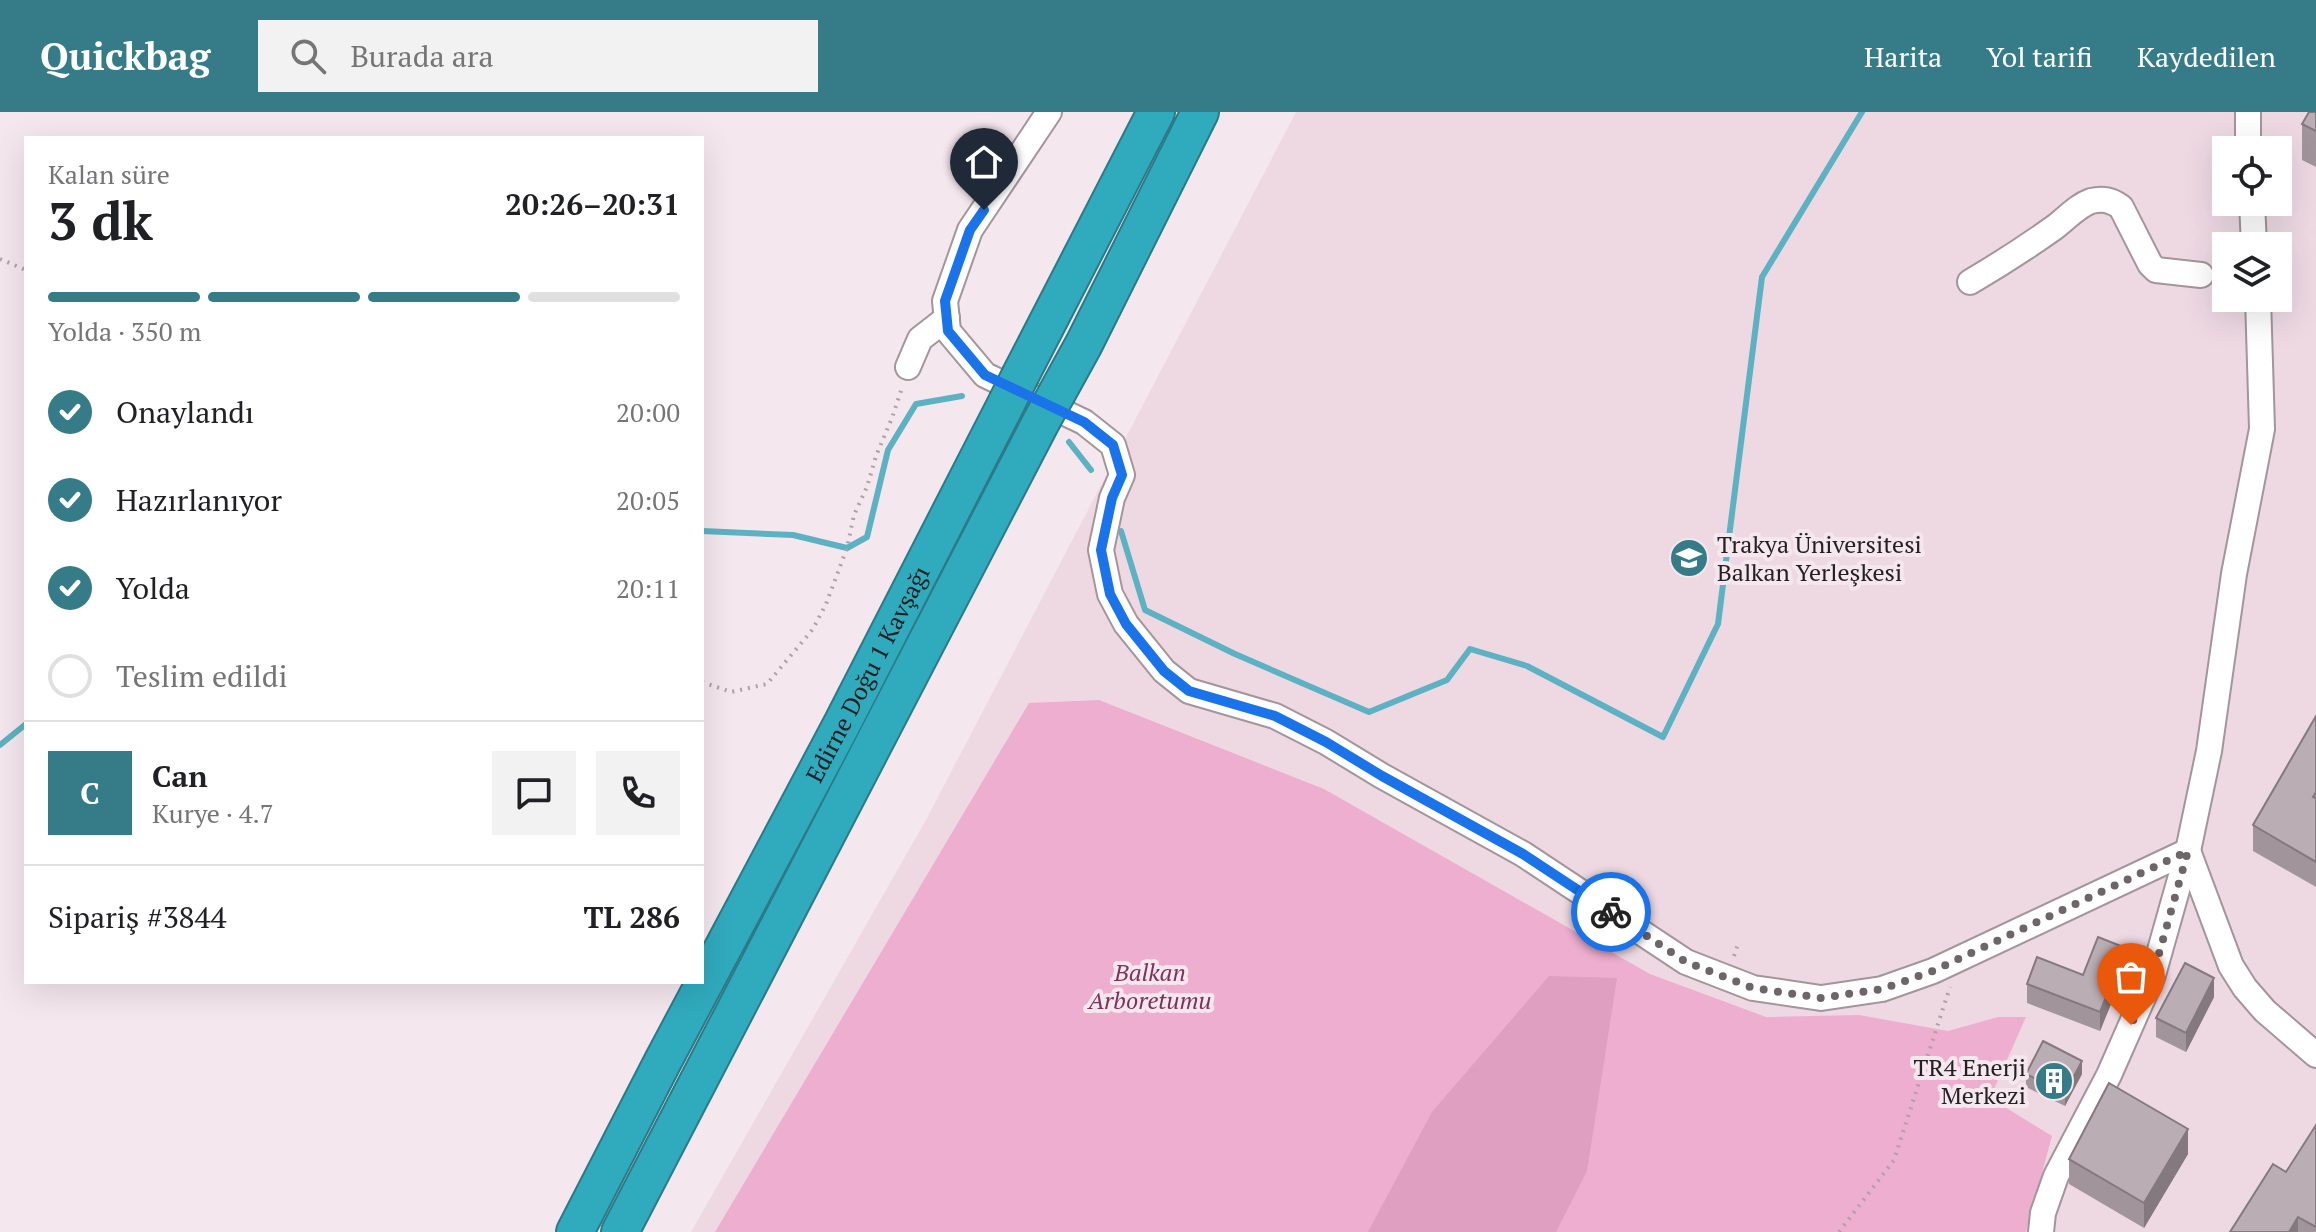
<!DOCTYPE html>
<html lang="tr">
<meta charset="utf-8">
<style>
:root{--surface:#fff;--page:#f2f2f2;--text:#202124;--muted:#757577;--line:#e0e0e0;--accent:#367c88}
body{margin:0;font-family:"PT Serif",serif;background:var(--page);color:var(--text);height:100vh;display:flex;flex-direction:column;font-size:30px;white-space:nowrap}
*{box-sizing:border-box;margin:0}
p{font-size:26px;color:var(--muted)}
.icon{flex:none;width:44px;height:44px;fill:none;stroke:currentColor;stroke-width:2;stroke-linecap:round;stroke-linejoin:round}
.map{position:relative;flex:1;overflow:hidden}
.sheet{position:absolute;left:24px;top:24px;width:680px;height:848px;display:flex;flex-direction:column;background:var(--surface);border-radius:0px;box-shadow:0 8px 32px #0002}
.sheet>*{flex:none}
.tools{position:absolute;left:2212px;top:24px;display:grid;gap:16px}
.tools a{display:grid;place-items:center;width:80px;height:80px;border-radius:0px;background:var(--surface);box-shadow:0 8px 32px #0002;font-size:40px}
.pin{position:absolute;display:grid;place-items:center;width:68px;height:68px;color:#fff;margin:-82px -34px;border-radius:50% 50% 50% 0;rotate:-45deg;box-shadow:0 0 8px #0007}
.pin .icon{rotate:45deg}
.courier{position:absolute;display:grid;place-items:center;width:80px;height:80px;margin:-40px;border:6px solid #1a73e8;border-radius:50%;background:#fff;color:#222;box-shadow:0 2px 10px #0007}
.head em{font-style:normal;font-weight:600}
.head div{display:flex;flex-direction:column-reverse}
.head{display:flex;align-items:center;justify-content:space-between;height:136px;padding:0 24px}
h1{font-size:52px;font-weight:600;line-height:60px}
.bar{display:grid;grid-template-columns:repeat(4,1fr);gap:12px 8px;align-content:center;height:96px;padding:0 24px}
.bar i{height:10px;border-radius:6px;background:var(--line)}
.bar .active{background:var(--accent)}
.bar p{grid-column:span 4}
.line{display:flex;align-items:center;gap:20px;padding:0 24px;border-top:2px solid var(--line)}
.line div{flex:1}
.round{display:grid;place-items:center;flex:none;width:84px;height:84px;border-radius:0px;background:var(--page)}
ol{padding:0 24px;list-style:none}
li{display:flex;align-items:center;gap:24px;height:88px}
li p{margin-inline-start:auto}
li .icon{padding:8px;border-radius:50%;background:var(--accent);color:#fff;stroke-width:4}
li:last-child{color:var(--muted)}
li i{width:44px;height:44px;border:4px solid var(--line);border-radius:50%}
header{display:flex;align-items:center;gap:48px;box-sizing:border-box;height:112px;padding:0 40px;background:var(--accent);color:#fff}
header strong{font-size:38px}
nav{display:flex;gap:44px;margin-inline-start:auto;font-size:28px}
.search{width:560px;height:72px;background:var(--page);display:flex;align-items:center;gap:20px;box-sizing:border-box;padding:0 28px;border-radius:0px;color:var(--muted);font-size:30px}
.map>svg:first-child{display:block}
.built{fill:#eed9e3;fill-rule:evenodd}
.green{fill:#edaecf}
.forest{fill:#de9fc0}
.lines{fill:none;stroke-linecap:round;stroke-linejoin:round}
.stream{stroke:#5cb2c2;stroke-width:6}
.minor-casing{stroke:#a2959b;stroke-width:28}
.highway-casing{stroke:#2c7a87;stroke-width:40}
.path{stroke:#ada2a7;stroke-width:4;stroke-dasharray:2 6;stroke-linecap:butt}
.minor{stroke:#fff;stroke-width:24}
.highway{stroke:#30abbe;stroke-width:36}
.highway-bridge-casing{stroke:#2c7a87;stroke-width:40;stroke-linecap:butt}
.highway-bridge{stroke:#30abbe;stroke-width:36}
.wall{fill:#a1959b}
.shaded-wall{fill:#83797e}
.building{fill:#bbadb4;stroke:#83797e;stroke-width:2}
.done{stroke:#6d6569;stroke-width:8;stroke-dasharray:0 14.4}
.route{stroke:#1a73e8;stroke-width:10}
.labels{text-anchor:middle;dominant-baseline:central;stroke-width:8;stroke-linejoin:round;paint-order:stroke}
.poi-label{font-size:24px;fill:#241f21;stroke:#f5e7ee;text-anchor:start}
.street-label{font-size:24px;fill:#241f21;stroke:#f5e7ee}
.park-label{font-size:24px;font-style:italic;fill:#7d325e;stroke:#f5e7ee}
</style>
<header>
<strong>Quickbag</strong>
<div class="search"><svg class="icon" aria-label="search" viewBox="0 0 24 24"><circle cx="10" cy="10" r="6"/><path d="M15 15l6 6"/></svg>Burada ara</div>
<nav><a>Harita</a><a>Yol tarifi</a><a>Kaydedilen</a></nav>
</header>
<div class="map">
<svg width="2316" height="1120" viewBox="0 0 2316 1120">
<rect width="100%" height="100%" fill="#f5e7ee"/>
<path class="built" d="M1296 0H2316V1120H691L927 706ZM2226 38H2278V90H2226ZM2226 134H2278V186H2226Z"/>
<path class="green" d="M1099 588 1324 677 1650 862 1766 905 1859 903 1948 919 1998 905H2026L1990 986 2052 1024 2026 1120H715L1029 591Z"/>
<path class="forest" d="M1549 864 1617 866 1587 1059 1556 1120H1368L1432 1000Z"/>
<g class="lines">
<g class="stream">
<path d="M1069 330 1091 358"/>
<path d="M702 419 793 423 847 436 867 425 888 338 916 292 962 284"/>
<path d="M1121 419 1145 498 1235 542 1369 600 1447 568 1470 537 1527 554 1663 625 1718 512 1762 165 1862 0"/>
<path d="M0 633 26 612"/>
</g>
<g class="minor-casing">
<g id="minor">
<path d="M1049 0 970 118 945 189 948 219 985 263 1084 310 1113 333 1122 363 1112 386 1101 438 1110 482 1126 512 1164 559 1189 579 1275 604 1326 630 1382 664 1523 742 1686 850 1753 876 1821 886 1882 877 1933 859 2188 739 2231 854 2245 876 2265 899 2316 943"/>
<path d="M2248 0V38"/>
<path d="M2252 90 2254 134"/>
<path d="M1970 170C1999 153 2027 135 2055 115 2067 106 2077 94 2091 89 2103 86 2111 88 2121 95L2150 152 2156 158 2201 163"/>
<path d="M908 255 920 227 947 206"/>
<path d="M2041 1120 2043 1101 2056 1064 2109 963 2153 863 2188 739 2209 639 2234 462 2262 317 2258 186"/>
</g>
</g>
<g class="highway-casing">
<g id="highway">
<path d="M1021 262 1156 0"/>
<path d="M1057 281 1084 232 1200 0"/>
<path id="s1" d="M575 1120 663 949 842 612 1007 290"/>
<path d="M620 1120 1042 308"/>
</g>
</g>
<g class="path">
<path d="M0 147 26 158"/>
<path d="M702 570 731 580 767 572 813 517 826 492 847 436 854 403 867 375 876 344 892 306 902 276"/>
<path d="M1734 844 1738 832"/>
<path d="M1839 1120 1894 1048 1950 875"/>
</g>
<use href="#minor" class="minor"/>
<use href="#highway" class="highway"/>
<g class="highway-bridge-casing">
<g id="highway-bridge">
<path d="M1007 290 1021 262"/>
<path d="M1042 308 1057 281"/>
</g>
</g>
<use href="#highway-bridge" class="highway-bridge"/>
</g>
<g class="wall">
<path d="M2316 0V55L2302 48V12Z"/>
<path d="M2316 604V775L2253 739V713Z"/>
<path d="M2126 855 2100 919 2027 891V872Z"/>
<path d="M2214 885 2186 940 2156 925V906Z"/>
<path d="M2026 962H2082L2065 994 2026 975Z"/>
<path d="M2316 1013V1120H2230L2286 1060Z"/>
<path d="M2188 1042 2144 1116 2069 1072V1047Z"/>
</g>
<g class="shaded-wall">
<path d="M2126 836V855L2100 919V900Z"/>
<path d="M2214 866V885L2186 940V921Z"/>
<path d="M2082 949V962L2065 994V981Z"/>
<path d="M2188 1017V1042L2144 1116V1091Z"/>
<path d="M2298 1105V1120H2289Z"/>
</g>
<g class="building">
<path d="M2309 0H2316V19L2302 12Z"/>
<path d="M2316 604V680L2313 685 2316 686V750L2253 713Z"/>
<path d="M2098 825 2126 836 2100 900 2027 872 2037 845 2083 863Z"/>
<path d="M2185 851 2214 866 2186 921 2156 906Z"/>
<path d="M2043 929 2082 949 2065 981 2026 962Z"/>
<path d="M2109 971 2188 1017 2144 1091 2069 1047Z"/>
<path d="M2316 1013V1115L2298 1105 2289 1120H2230L2273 1052 2286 1060Z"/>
</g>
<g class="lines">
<path class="done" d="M1611 800 1686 850 1753 876 1821 886 1882 877 1933 859 2188 739 2153 863 2131 913"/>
<path class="route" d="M984 98 970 118 945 189 948 219 985 263 1084 310 1113 333 1122 363 1112 386 1101 438 1110 482 1126 512 1164 559 1189 579 1275 604 1326 630 1382 664 1523 742 1611 800"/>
</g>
<defs>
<g id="university-disc" transform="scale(2)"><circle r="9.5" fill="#367c88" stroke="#f5e7ee"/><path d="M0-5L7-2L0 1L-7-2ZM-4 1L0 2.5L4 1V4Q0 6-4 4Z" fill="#fff"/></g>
<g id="building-disc" transform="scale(2)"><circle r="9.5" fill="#367c88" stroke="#f5e7ee"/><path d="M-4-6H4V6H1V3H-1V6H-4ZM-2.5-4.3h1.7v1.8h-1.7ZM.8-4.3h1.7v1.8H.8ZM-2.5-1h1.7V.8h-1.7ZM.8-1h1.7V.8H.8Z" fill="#fff"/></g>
</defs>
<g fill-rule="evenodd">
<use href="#university-disc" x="1689" y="446"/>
<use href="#building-disc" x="2054" y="969"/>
</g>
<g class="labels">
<g class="poi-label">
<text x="1717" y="432">Trakya Üniversitesi<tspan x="1717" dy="28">Balkan Yerleşkesi</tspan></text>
<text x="2026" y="955" text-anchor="end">TR4 Enerji<tspan x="2026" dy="28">Merkezi</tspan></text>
</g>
<g class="street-label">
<text stroke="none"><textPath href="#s1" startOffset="630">Edirne Doğu 1 Kavşağı</textPath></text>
</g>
<g class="park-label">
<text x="1150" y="860">Balkan<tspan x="1150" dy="28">Arboretumu</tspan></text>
</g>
</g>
</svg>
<div class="tools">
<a><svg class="icon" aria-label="locate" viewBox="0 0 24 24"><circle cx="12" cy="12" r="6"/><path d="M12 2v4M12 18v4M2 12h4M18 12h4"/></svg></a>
<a><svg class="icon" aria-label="layers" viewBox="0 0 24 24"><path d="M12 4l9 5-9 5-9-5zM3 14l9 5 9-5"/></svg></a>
</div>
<div class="pin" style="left:2131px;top:913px;background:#ea580c"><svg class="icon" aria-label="bag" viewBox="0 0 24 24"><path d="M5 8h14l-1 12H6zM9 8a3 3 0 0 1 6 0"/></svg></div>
<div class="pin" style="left:984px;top:98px;background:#1f2937"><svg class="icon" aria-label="home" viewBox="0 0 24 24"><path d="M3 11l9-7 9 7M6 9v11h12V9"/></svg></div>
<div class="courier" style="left:1611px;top:800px"><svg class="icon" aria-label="bike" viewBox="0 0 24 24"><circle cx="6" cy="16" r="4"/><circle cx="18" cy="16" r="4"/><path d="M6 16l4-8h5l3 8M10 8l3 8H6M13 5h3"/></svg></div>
<section class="sheet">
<div class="head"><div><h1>3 dk</h1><p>Kalan süre</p></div><em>20:26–20:31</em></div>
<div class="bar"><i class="active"></i><i class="active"></i><i class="active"></i><i></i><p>Yolda · 350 m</p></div>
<ol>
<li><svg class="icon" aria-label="check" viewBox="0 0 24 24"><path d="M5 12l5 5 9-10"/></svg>Onaylandı<p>20:00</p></li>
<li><svg class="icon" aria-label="check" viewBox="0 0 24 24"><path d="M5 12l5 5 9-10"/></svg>Hazırlanıyor<p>20:05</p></li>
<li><svg class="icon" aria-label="check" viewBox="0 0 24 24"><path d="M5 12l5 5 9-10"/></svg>Yolda<p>20:11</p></li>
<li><i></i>Teslim edildi</li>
</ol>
<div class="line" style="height:144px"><b class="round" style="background:var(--accent);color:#fff">C</b><div><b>Can</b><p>Kurye · 4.7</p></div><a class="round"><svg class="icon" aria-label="chat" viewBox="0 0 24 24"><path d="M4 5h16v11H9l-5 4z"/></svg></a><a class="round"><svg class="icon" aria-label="phone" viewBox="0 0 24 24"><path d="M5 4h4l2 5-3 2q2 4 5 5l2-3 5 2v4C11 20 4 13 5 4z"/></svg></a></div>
<div class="line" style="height:104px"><div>Sipariş #3844</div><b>TL 286</b></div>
</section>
</div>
